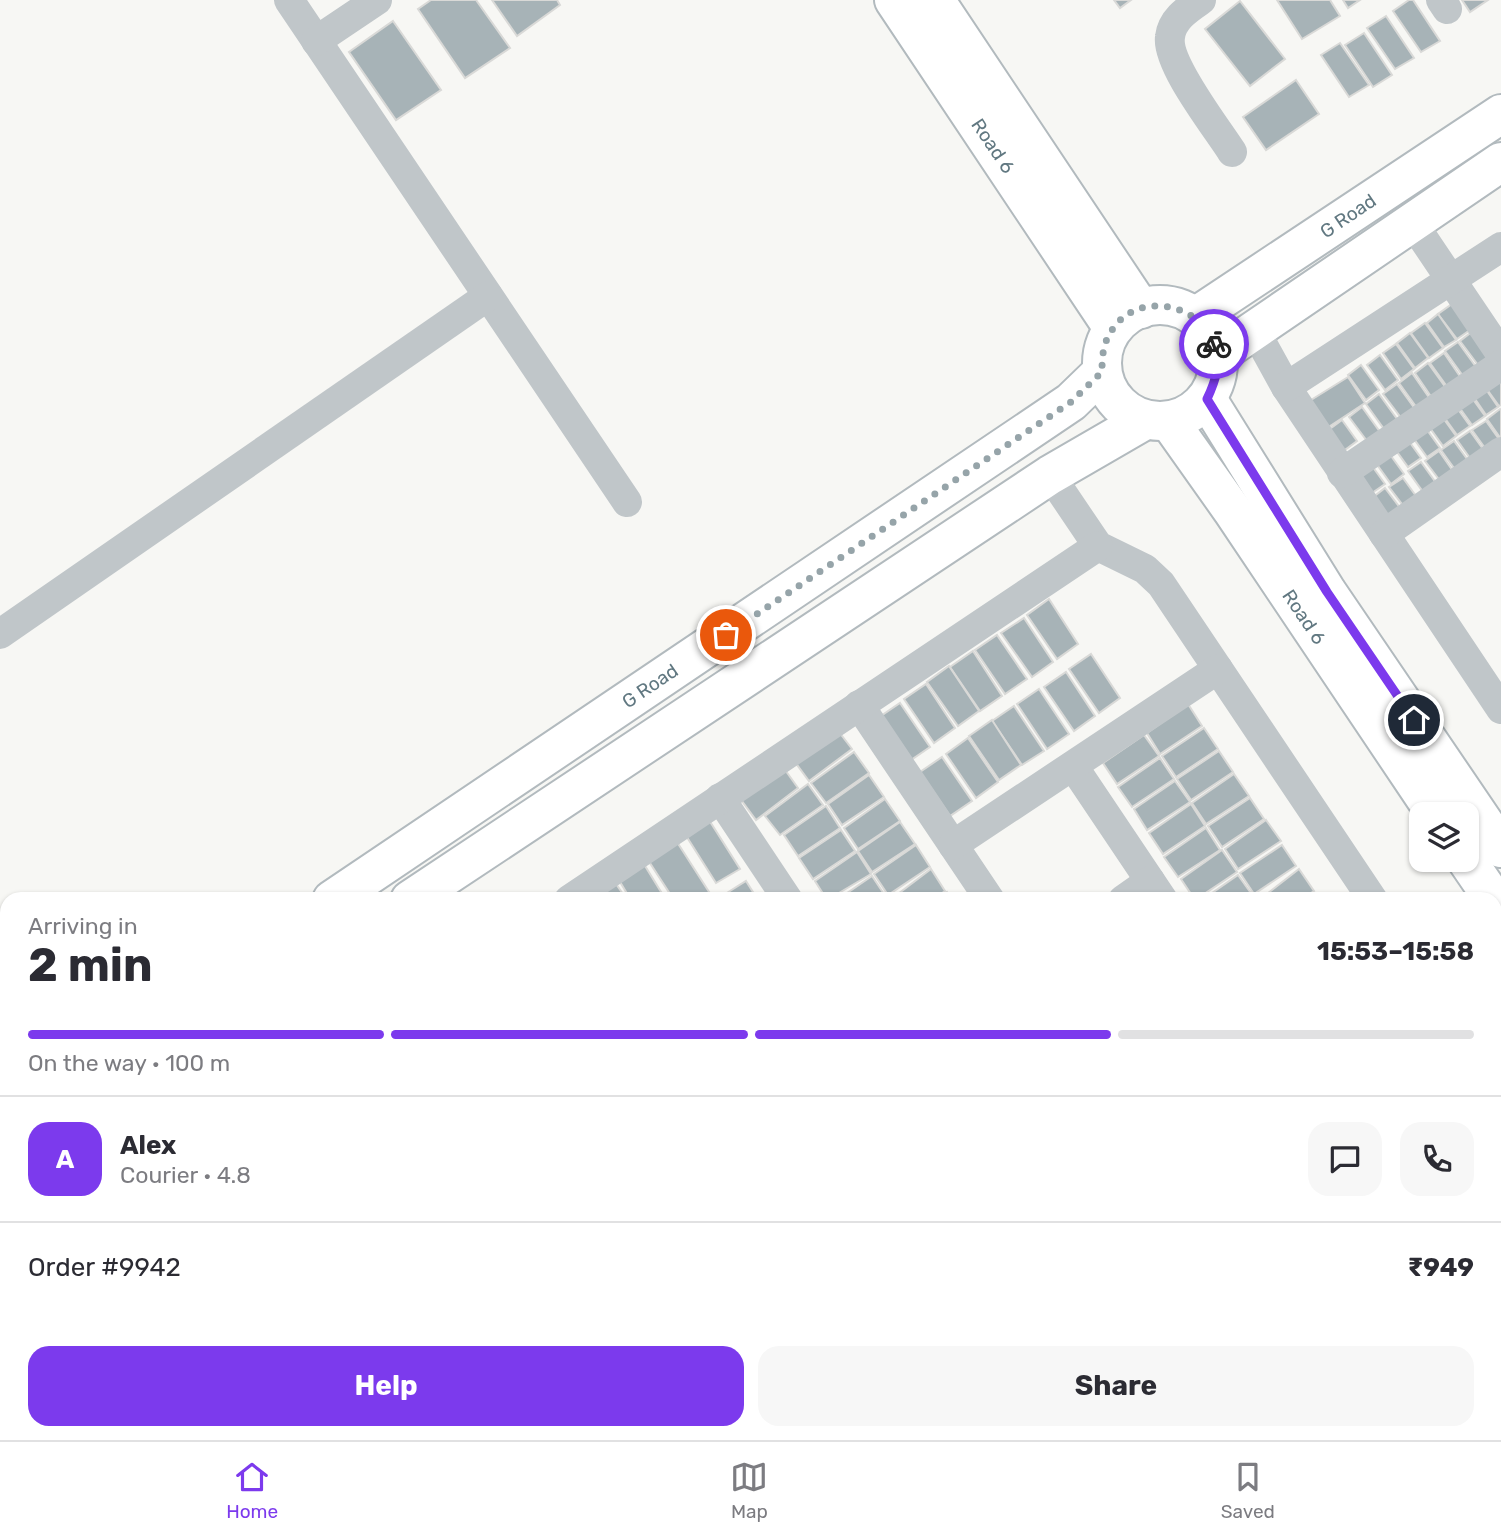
<!DOCTYPE html>
<meta charset="utf-8">
<style>
:root{--surface:#fff;--page:#f7f7f7;--text:#2b2b33;--muted:#7c7c81;--line:#e1e1e2;--accent:#7c3aed}
body{margin:0;font-family:Rubik,sans-serif;background:var(--page);color:var(--text);height:100vh;display:flex;flex-direction:column;font-size:26px;white-space:nowrap}
*{box-sizing:border-box;margin:0}
p{font-size:23px;color:var(--muted)}
.icon{flex:none;width:38px;height:38px;fill:none;stroke:currentColor;stroke-width:2;stroke-linecap:round;stroke-linejoin:round}
.map{position:relative;flex:1;overflow:hidden}
.details{position:absolute;left:0px;top:892px;width:1502px;height:548px;display:flex;flex-direction:column;background:var(--surface);border-radius:21px 21px 0 0;box-shadow:0 2px 5px #0004}
.details>*{flex:none}
.tools{position:absolute;left:1409px;top:802px;display:grid;gap:14px}
.tools a{display:grid;place-items:center;width:70px;height:70px;border-radius:14px;background:var(--surface);box-shadow:0 2px 5px #0004;font-size:35px}
.pin{position:absolute;display:grid;place-items:center;width:60px;height:60px;color:#fff;margin:-30px;border:4px solid #fff;border-radius:50%;box-shadow:0 2px 7px #0007}
.courier{position:absolute;display:grid;place-items:center;width:70px;height:70px;margin:-35px;border:5px solid #7c3aed;border-radius:50%;background:#fff;color:#222;box-shadow:0 2px 9px #0007}
.headline em{font-style:normal;font-weight:700}
.headline div{display:flex;flex-direction:column-reverse}
.headline{display:flex;align-items:center;justify-content:space-between;height:119px;padding:0 28px}
h1{font-size:46px;font-weight:700;line-height:52px}
.bar{display:grid;grid-template-columns:repeat(4,1fr);gap:10px 7px;align-content:center;height:84px;padding:0 28px}
.bar i{height:9px;border-radius:5px;background:var(--line)}
.bar .selected{background:var(--accent)}
.bar p{grid-column:span 4}
.line{display:flex;align-items:center;gap:18px;padding:0 28px;border-top:2px solid var(--line)}
.line div{flex:1}
.round{display:grid;place-items:center;flex:none;width:74px;height:74px;border-radius:21px;background:var(--page)}
.cta{display:flex;gap:14px;margin-top:auto;padding:14px 28px}
.cta a{flex:1;height:80px;border-radius:21px;background:var(--accent);color:#fff;font-size:28px;font-weight:700;line-height:80px;text-align:center}
.cta a+a{background:var(--page);color:var(--text)}
.tabs{display:flex;justify-content:space-around;align-items:center;height:98px;border-top:2px solid var(--line);background:var(--surface);font-size:19px;color:var(--muted)}
.tabs a{display:grid;justify-items:center;gap:4px}
.tabs .selected{color:var(--accent)}
.map>svg:first-child{display:block}
.building{fill:#a7b3b7;stroke:#d9d9d7;stroke-width:2}
.lines{fill:none;stroke-linecap:round;stroke-linejoin:round}
.secondary-casing{stroke:#b2babe;stroke-width:42}
.street{stroke:#c0c6c9;stroke-width:30}
.secondary{stroke:#fff;stroke-width:38}
.done{stroke:#96a4a9;stroke-width:7;stroke-dasharray:0 12.6}
.route{stroke:#7c3aed;stroke-width:9}
.labels{text-anchor:middle;dominant-baseline:central;stroke-width:7;stroke-linejoin:round;paint-order:stroke}
.street-label{font-size:19px;fill:#617881;stroke:#fff}
</style>
<div class="map">
<svg width="1501" height="1440" viewBox="0 0 1501 1440">
<rect width="100%" height="100%" fill="#f7f7f4"/>
<g class="building">
<path d="M431 0H476L510 48 465 78 418 9Z"/>
<path d="M492 0H557L560 5 517 36Z"/>
<path d="M1114 0H1131L1120 8Z"/>
<path d="M1277 0H1330L1340 16 1302 39Z"/>
<path d="M1343 0H1360L1348 8Z"/>
<path d="M1409 0H1413L1440 41 1421 52 1393 11Z"/>
<path d="M1462 0H1488L1470 12Z"/>
<path d="M1240 1 1285 59 1250 86 1205 29Z"/>
<path d="M1386 16 1414 58 1395 69 1367 28Z"/>
<path d="M393 21 441 90 396 120 349 52Z"/>
<path d="M1364 33 1392 75 1373 87 1345 45Z"/>
<path d="M1340 43 1369 85 1349 97 1321 55Z"/>
<path d="M1296 80 1319 114 1266 150 1243 117Z"/>
<path d="M1452 304 1470 330 1457 339 1438 314Z"/>
<path d="M1438 314 1456 340 1444 347 1427 323Z"/>
<path d="M1425 323 1443 348 1429 358 1411 333Z"/>
<path d="M1473 331 1492 356 1478 365 1460 341Z"/>
<path d="M1410 333 1428 358 1415 368 1397 343Z"/>
<path d="M1458 342 1476 367 1463 376 1445 351Z"/>
<path d="M1396 344 1414 369 1401 379 1383 353Z"/>
<path d="M1444 353 1461 378 1448 388 1430 363Z"/>
<path d="M1380 355 1398 380 1385 390 1367 365Z"/>
<path d="M1428 363 1446 388 1432 398 1415 373Z"/>
<path d="M1361 365 1379 390 1366 400 1348 375Z"/>
<path d="M1412 373 1430 399 1417 408 1399 383Z"/>
<path d="M1348 377 1365 403 1321 432 1303 405Z"/>
<path d="M1481 381 1501 382V405L1499 406Z"/>
<path d="M1481 382 1498 407 1486 415 1469 390Z"/>
<path d="M1397 384 1415 409 1402 419 1383 394Z"/>
<path d="M1467 391 1485 416 1472 425 1454 400Z"/>
<path d="M1379 394 1397 419 1384 429 1366 404Z"/>
<path d="M1452 401 1470 426 1457 435 1439 410Z"/>
<path d="M1362 407 1380 432 1367 441 1349 417Z"/>
<path d="M1500 409 1501 410V439L1487 419Z"/>
<path d="M1438 411 1456 436 1443 446 1425 421Z"/>
<path d="M1342 420 1357 441 1338 455 1323 434Z"/>
<path d="M1486 421 1501 442 1490 455 1472 430Z"/>
<path d="M1422 423 1440 448 1427 457 1409 432Z"/>
<path d="M1470 431 1488 456 1475 465 1457 440Z"/>
<path d="M1403 433 1421 458 1408 467 1390 442Z"/>
<path d="M1454 441 1472 466 1459 475 1441 450Z"/>
<path d="M1386 449 1404 474 1391 484 1373 459Z"/>
<path d="M1439 451 1457 477 1444 486 1425 461Z"/>
<path d="M1367 459 1385 484 1372 493 1354 469Z"/>
<path d="M1421 462 1439 487 1426 496 1408 471Z"/>
<path d="M1403 478 1421 503 1408 512 1389 487Z"/>
<path d="M1385 488 1404 513 1390 522 1372 498Z"/>
<path d="M1049 599 1078 644 1057 659 1027 615Z"/>
<path d="M1024 618 1053 662 1032 677 1001 633Z"/>
<path d="M997 635 1027 679 1005 694 975 650Z"/>
<path d="M973 651 1002 696 980 711 950 667Z"/>
<path d="M1091 654 1120 698 1099 713 1069 669Z"/>
<path d="M949 666 979 711 958 726 927 682Z"/>
<path d="M1066 672 1095 716 1074 731 1044 687Z"/>
<path d="M926 684 955 728 934 743 904 699Z"/>
<path d="M1039 689 1069 734 1047 749 1017 704Z"/>
<path d="M900 703 930 747 908 762 878 718Z"/>
<path d="M1188 704 1202 726 1160 754 1147 733Z"/>
<path d="M1014 706 1044 751 1022 765 992 721Z"/>
<path d="M992 720 1021 765 999 780 969 736Z"/>
<path d="M836 728 852 749 809 781 792 758Z"/>
<path d="M1204 728 1218 749 1176 777 1162 756Z"/>
<path d="M1144 735 1159 756 1117 784 1103 763Z"/>
<path d="M968 738 998 782 976 798 946 754Z"/>
<path d="M1219 751 1233 772 1191 800 1177 779Z"/>
<path d="M854 752 869 773 826 803 811 783Z"/>
<path d="M942 757 972 801 950 816 920 772Z"/>
<path d="M1160 758 1174 779 1132 807 1118 787Z"/>
<path d="M783 767 798 788 756 820 739 797Z"/>
<path d="M1234 774 1249 796 1206 824 1192 803Z"/>
<path d="M869 775 884 797 842 825 828 804Z"/>
<path d="M1175 781 1190 802 1147 830 1134 809Z"/>
<path d="M808 784 823 805 780 835 765 816Z"/>
<path d="M1250 798 1264 819 1222 847 1208 826Z"/>
<path d="M885 799 900 821 858 849 844 828Z"/>
<path d="M1191 804 1205 826 1163 854 1149 833Z"/>
<path d="M826 806 840 828 798 856 784 835Z"/>
<path d="M709 820 740 869 716 883 685 834Z"/>
<path d="M1266 820 1281 841 1238 869 1225 849Z"/>
<path d="M900 822 915 844 872 872 858 851Z"/>
<path d="M1206 828 1220 850 1178 877 1164 857Z"/>
<path d="M841 830 855 851 813 879 799 858Z"/>
<path d="M677 842 711 895 704 900H674L648 860Z"/>
<path d="M916 845 930 867 888 895 874 874Z"/>
<path d="M1282 845 1296 866 1254 894 1240 873Z"/>
<path d="M1222 850 1237 872 1195 900 1181 879Z"/>
<path d="M857 852 871 874 827 900 815 881Z"/>
<path d="M642 861 666 900H631L617 877Z"/>
<path d="M931 869 945 891 932 900H890Z"/>
<path d="M1299 869 1314 891 1300 900H1259Z"/>
<path d="M1238 875 1253 896 1248 900H1202Z"/>
<path d="M872 876 886 897 837 900Z"/>
<path d="M612 878 627 900H592Z"/>
<path d="M746 881 758 900H724L722 896Z"/>
<path d="M947 892 953 900H936Z"/>
<path d="M1501 1161V1194L1494 1199V1165Z"/>
<path d="M1501 1206V1226L1494 1216V1210Z"/>
<path d="M1501 1240V1272L1494 1277V1244Z"/>
<path d="M1501 1280V1315L1494 1305V1284Z"/>
<path d="M5 1303 7 1306V1363L0 1351V1305Z"/>
<path d="M7 1380V1418L0 1406V1384Z"/>
<path d="M1494 1403 1501 1413V1440H1487L1482 1433H1494Z"/>
<path d="M130 1433H172L175 1438 120 1440Z"/>
<path d="M345 1433H384L388 1440H349Z"/>
<path d="M391 1433H425L430 1440H396Z"/>
<path d="M487 1433H509L513 1440H481L479 1438Z"/>
<path d="M528 1433H561L566 1440H532Z"/>
<path d="M792 1433H803L807 1440H777Z"/>
<path d="M812 1433H845L849 1440H816Z"/>
<path d="M862 1433H893L894 1435 886 1440H866Z"/>
<path d="M939 1433H943L947 1440H924Z"/>
<path d="M958 1433H991L995 1440H962Z"/>
<path d="M1001 1433H1032L1034 1437 1005 1440Z"/>
<path d="M1114 1433H1159L1149 1440H1116Z"/>
<path d="M1163 1433H1171L1176 1440H1153Z"/>
<path d="M1175 1433H1209L1199 1440H1179Z"/>
<path d="M1212 1433H1236L1240 1440H1202Z"/>
<path d="M1271 1433H1297L1288 1440H1275Z"/>
<path d="M1338 1433H1343L1348 1440H1328Z"/>
<path d="M1347 1433H1382L1372 1440H1351Z"/>
<path d="M1388 1433H1408L1412 1440H1378Z"/>
<path d="M1444 1433H1476L1481 1440H1448Z"/>
</g>
<g class="lines">
<g class="secondary-casing">
<g id="secondary">
<path d="M894 0 1113 328"/>
<path d="M935 0 1141 309"/>
<circle cx="1160" cy="363" r="58"/>
<path d="M1195 317 1501 114"/>
<path d="M1218 355 1501 162"/>
<path d="M1207 399 1327 592 1501 848"/>
<path d="M1169 421 1232 510 1436 814"/>
<path d="M1466 859 1494 900"/>
<path d="M332 900 1071 402 1102 372"/>
<path d="M410 900 1050 475 1145 420"/>
<path d="M0 1122 7 1117"/>
<path d="M0 1173 7 1169"/>
</g>
</g>
<g class="street">
<path d="M289 0 627 502"/>
<path d="M1201 0C1188 9 1172 19 1170 37 1166 64 1217 128 1232 152"/>
<path d="M1441 0 1447 9"/>
<path d="M316 41 377 0"/>
<path d="M1412 222 1501 354"/>
<path d="M1254 329 1286 387 1501 709"/>
<path d="M1286 387 1501 247"/>
<path d="M1342 473 1501 365"/>
<path d="M1050 475 1098 546 1145 569 1161 584 1373 900"/>
<path d="M1384 534 1501 452"/>
<path d="M0 634 488 296"/>
<path d="M859 705 990 900"/>
<path d="M1073 766 1163 900"/>
<path d="M720 798 788 900"/>
<path d="M953 845 1218 669"/>
<path d="M569 900 1098 546"/>
<path d="M1123 900 1150 881"/>
<path d="M1494 1080 1501 1090"/>
<path d="M1494 1148 1501 1144"/>
<path d="M0 1280 7 1275"/>
<path d="M1494 1323 1501 1333"/>
<path d="M1494 1385 1501 1380"/>
<path d="M0 1428 8 1440"/>
<path d="M202 1433 207 1440"/>
<path d="M576 1433 581 1440"/>
<path d="M1099 1433 1104 1440"/>
<path d="M1257 1433 1262 1440"/>
<path d="M1438 1433 1443 1440"/>
<path d="M63 1440 73 1433"/>
<path d="M321 1440 331 1433"/>
<path d="M755 1440 765 1433"/>
<path d="M1057 1440 1067 1433"/>
<path d="M1304 1440 1314 1433"/>
</g>
<use href="#secondary" class="secondary"/>
</g>
<g class="lines">
<path class="done" d="M726 635 1071 402 1102 372C1102 356 1103 343 1112 330 1137 291 1199 302 1214 344"/>
<path class="route" d="M1214 344C1221 364 1216 380 1207 399L1327 592 1414 720"/>
</g>
<g class="labels">
<g class="street-label">
<text transform="translate(993 146) rotate(56)">Road 6</text>
<text transform="translate(1348 216) rotate(-34)">G Road</text>
<text transform="translate(1304 617) rotate(56)">Road 6</text>
<text transform="translate(650 686) rotate(-34)">G Road</text>
</g>
</g>
</svg>
<div class="tools">
<a><svg class="icon" aria-label="layers" viewBox="0 0 24 24"><path d="M12 4l9 5-9 5-9-5zM3 14l9 5 9-5"/></svg></a>
</div>
<div class="pin" style="left:726px;top:635px;background:#ea580c"><svg class="icon" aria-label="bag" viewBox="0 0 24 24"><path d="M5 8h14l-1 12H6zM9 8a3 3 0 0 1 6 0"/></svg></div>
<div class="pin" style="left:1414px;top:720px;background:#1f2937"><svg class="icon" aria-label="home" viewBox="0 0 24 24"><path d="M3 11l9-7 9 7M6 9v11h12V9"/></svg></div>
<div class="courier" style="left:1214px;top:344px"><svg class="icon" aria-label="bike" viewBox="0 0 24 24"><circle cx="6" cy="16" r="4"/><circle cx="18" cy="16" r="4"/><path d="M6 16l4-8h5l3 8M10 8l3 8H6M13 5h3"/></svg></div>
<section class="details">
<div class="headline"><div><h1>2 min</h1><p>Arriving in</p></div><em>15:53–15:58</em></div>
<div class="bar"><i class="selected"></i><i class="selected"></i><i class="selected"></i><i></i><p>On the way · 100 m</p></div>
<div class="line" style="height:126px"><b class="round" style="background:var(--accent);color:#fff">A</b><div><b>Alex</b><p>Courier · 4.8</p></div><a class="round"><svg class="icon" aria-label="chat" viewBox="0 0 24 24"><path d="M4 5h16v11H9l-5 4z"/></svg></a><a class="round"><svg class="icon" aria-label="phone" viewBox="0 0 24 24"><path d="M5 4h4l2 5-3 2q2 4 5 5l2-3 5 2v4C11 20 4 13 5 4z"/></svg></a></div>
<div class="line" style="height:91px"><div>Order #9942</div><b>₹949</b></div>
<div class="cta"><a>Help</a><a>Share</a></div>
</section>
</div>
<nav class="tabs">
<a class="selected"><svg class="icon" aria-label="home" viewBox="0 0 24 24"><path d="M3 11l9-7 9 7M6 9v11h12V9"/></svg>Home</a>
<a><svg class="icon" aria-label="map" viewBox="0 0 24 24"><path d="M3 6l6-2 6 2 6-2v14l-6 2-6-2-6 2zM9 4v14M15 6v14"/></svg>Map</a>
<a><svg class="icon" aria-label="saved" viewBox="0 0 24 24"><path d="M7 4h10v16l-5-4-5 4z"/></svg>Saved</a>
</nav>
